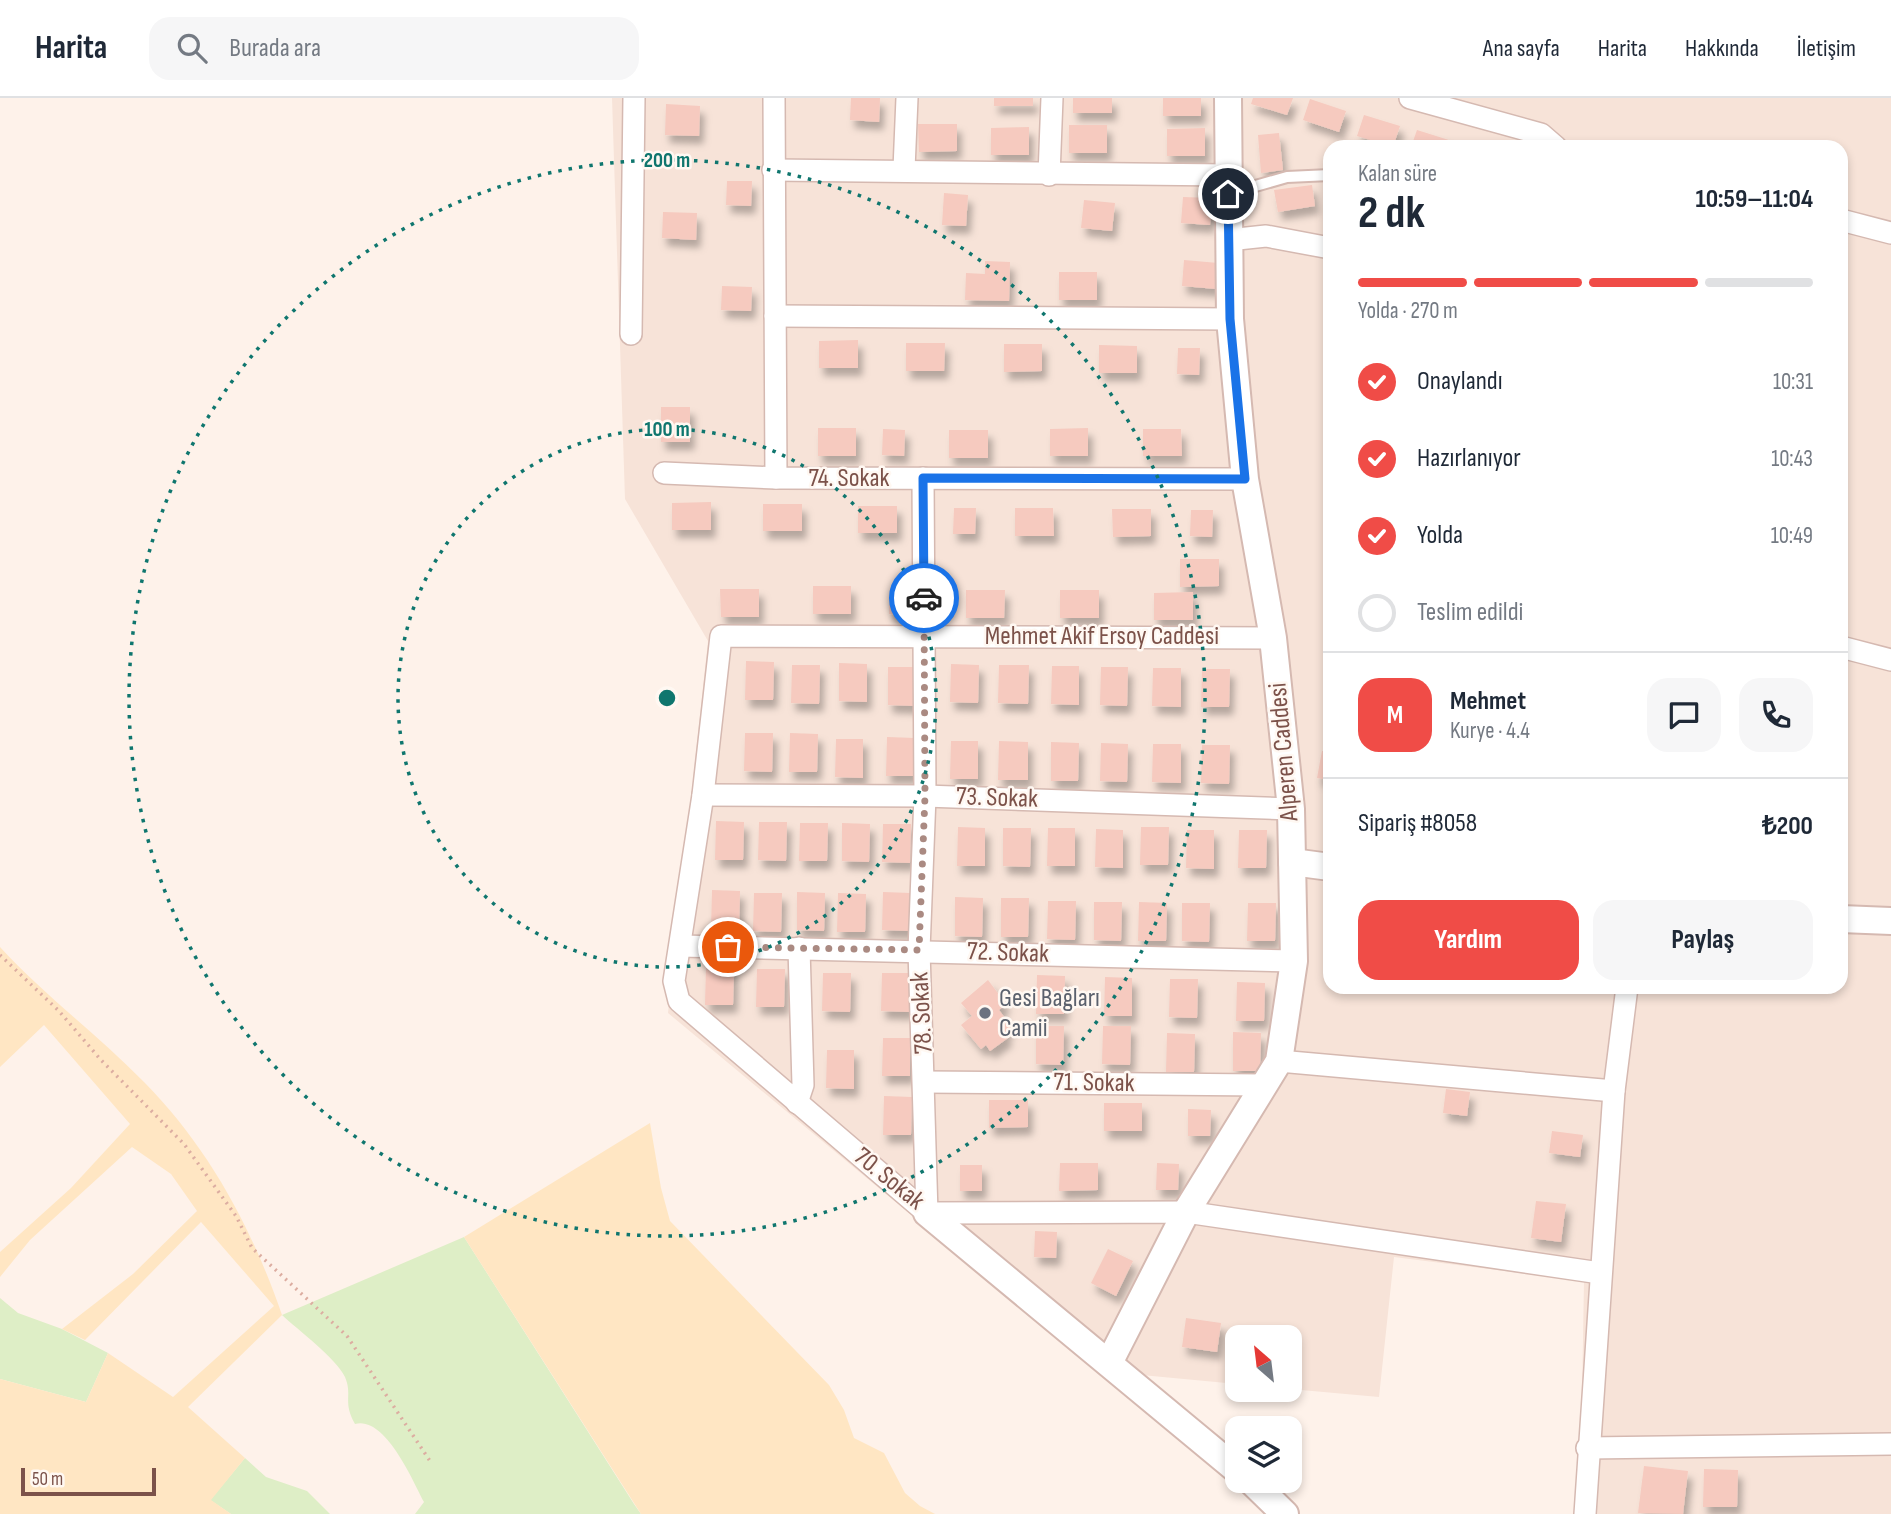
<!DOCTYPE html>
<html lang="tr">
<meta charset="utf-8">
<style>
:root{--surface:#fff;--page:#f6f6f7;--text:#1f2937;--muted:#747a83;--line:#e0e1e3;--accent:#f04c47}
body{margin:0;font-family:"Sofia Sans Condensed",sans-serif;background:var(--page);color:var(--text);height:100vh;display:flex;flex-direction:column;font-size:26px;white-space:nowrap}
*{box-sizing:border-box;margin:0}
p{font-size:23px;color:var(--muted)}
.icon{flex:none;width:38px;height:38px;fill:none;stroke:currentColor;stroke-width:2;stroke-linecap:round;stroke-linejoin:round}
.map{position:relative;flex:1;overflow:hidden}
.sheet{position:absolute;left:1323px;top:42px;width:525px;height:854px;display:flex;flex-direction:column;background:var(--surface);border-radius:21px;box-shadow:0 4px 10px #0003}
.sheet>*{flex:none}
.needle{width:46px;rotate:332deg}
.buttons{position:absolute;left:1225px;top:1227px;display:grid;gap:14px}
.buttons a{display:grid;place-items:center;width:77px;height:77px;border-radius:14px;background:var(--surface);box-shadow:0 4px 10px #0003;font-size:35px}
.scale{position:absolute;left:21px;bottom:18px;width:135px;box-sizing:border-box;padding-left:7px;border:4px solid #7c524a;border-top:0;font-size:19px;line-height:24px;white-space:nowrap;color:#7c524a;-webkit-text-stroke:5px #fff8f2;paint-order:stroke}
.pin{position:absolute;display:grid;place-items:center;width:60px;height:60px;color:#fff;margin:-30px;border:4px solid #fff;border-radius:50%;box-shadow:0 2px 7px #0007}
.courier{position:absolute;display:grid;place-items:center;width:70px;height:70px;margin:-35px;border:5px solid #1a73e8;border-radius:50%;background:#fff;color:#222;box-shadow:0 2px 9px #0007}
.headline em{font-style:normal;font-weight:700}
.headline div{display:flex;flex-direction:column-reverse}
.headline{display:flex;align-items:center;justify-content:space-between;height:119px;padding:0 35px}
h1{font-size:46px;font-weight:700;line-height:52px}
.bar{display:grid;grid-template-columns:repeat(4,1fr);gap:10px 7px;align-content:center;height:84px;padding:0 35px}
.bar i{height:9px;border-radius:5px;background:var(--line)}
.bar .current{background:var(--accent)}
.bar p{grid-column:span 4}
.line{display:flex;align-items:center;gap:18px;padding:0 35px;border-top:2px solid var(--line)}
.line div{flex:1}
.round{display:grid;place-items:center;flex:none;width:74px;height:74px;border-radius:21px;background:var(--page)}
ol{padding:0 35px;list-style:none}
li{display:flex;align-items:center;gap:21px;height:77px}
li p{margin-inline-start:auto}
li .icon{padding:7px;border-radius:50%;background:var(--accent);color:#fff;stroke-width:4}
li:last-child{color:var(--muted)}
li i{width:38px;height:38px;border:4px solid var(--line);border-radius:50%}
.action{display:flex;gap:14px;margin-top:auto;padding:14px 35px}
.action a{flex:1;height:80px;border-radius:21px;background:var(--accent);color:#fff;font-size:28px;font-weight:700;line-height:80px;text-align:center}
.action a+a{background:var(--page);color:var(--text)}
header{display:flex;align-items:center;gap:42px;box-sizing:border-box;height:98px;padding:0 35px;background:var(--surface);border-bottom:2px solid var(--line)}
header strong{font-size:33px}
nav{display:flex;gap:38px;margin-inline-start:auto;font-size:24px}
.search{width:490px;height:63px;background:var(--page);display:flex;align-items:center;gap:18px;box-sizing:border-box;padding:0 24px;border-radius:21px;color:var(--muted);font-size:26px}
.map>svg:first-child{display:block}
.residential{fill:#f7e3d8;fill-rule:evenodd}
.green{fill:#deeec6}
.sand{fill:#ffe6c3}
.building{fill:#f6cabf;filter:url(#shadow)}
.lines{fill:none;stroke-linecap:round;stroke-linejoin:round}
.service-casing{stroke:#d5b9b1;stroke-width:14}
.minor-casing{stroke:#d5b9b1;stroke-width:24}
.tertiary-casing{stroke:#d5b9b1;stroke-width:30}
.path{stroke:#dcada1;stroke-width:3.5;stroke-dasharray:2 5;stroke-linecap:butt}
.service{stroke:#fff;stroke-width:10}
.minor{stroke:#fff;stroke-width:21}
.tertiary{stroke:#fff;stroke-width:26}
.done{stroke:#aa8a82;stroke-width:7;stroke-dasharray:0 12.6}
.route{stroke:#1a73e8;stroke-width:9}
.ring{fill:none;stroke:#0f766e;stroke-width:3.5;stroke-dasharray:3.5 7}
.worship-dot{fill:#6b7280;stroke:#fff8f2;stroke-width:2.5}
.labels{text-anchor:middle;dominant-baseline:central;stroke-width:5;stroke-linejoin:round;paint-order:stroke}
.street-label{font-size:26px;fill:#7c524a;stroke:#fff8f2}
.worship-label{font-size:26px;fill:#5b616d;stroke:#fff8f2;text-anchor:start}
.centre{fill:#0f766e;stroke:#fff8f2;stroke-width:3.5}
.ring-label{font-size:21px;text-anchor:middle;font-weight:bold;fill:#0f766e;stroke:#fff8f2;stroke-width:5;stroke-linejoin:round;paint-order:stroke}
</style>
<header>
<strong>Harita</strong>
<div class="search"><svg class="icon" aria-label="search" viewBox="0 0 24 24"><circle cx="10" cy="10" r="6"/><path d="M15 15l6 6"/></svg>Burada ara</div>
<nav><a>Ana sayfa</a><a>Harita</a><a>Hakkında</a><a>İletişim</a></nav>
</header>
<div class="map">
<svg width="1891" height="1416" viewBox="0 0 1891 1416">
<defs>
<filter id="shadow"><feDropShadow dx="4.5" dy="8" stdDeviation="3.5" flood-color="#0004"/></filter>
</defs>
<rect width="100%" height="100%" fill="#fef2ea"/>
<path class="residential" d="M612 0H1891V1416H1580L1584 1183 1394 1159 1379 1299 1290 1291V1239H1237V1286L1099 1273 668 915 708 543 625 401ZM1330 49H1841V889H1330Z"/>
<g class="green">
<path d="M464 1139 634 1406 641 1416H415L424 1404C412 1381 385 1318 355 1326 342 1303 353 1298 345 1279 336 1260 298 1232 282 1217Z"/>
<path d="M0 1200 18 1215 62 1231 108 1255 86 1304 0 1281Z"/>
<path d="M245 1360 266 1379 307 1393 330 1416H231L210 1402Z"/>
</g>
<g class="sand">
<path d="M0 849C45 898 98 937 144 984 209 1050 252 1130 282 1217L188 1309 245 1360 211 1402 231 1416H0V1281L86 1304 108 1255 173 1299 274 1208 201 1124 85 1242 62 1231 133 1176 197 1113 171 1076 132 1049 30 1142 0 1179V1154L71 1090 130 1026 44 927 0 969Z"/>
<path d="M650 1025 661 1090 670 1123 829 1287 844 1312 854 1340 884 1355 905 1395 920 1408 935 1416H641L464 1139Z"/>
</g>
<g class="building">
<path d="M851 0H880L879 24 850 22Z"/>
<rect x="994" y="0" width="39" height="8"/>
<rect x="1073" y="0" width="39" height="15"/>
<rect x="1163" y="0" width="38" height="18"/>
<path d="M1253 0H1293L1287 17 1251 6Z"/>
<path d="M1310 1 1346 13 1339 34 1303 22Z"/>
<path d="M666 6 700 8 699 38 665 37Z"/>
<path d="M1364 17 1400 28 1393 49 1357 38Z"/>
<path d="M918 26H957V53L919 54Z"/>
<rect x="1069" y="27" width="38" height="28"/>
<path d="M1029 29V57H991V30Z"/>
<path d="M1205 30V58H1167V31Z"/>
<path d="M1417 32 1452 43 1451 49H1411Z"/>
<path d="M1279 35 1283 72 1261 75 1258 37Z"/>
<path d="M727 83H752L751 108 726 107Z"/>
<path d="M1312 87 1315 108 1278 114 1274 92Z"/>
<path d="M944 95 968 97 966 128 942 127Z"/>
<path d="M1183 99 1212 100 1210 127 1181 125Z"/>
<path d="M1084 102 1115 105 1112 133 1081 130Z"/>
<path d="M663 114 697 115 696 142 662 140Z"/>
<path d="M1184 162 1218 165 1216 191 1182 188Z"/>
<path d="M985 163 1010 164 1009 203 965 202 966 175 985 176Z"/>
<rect x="1059" y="174" width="38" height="28"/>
<path d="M722 188 752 189 751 213 721 212Z"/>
<path d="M858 242V270H819V243Z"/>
<path d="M906 245H945L944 273H906Z"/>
<path d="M1004 246H1042V273L1004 274Z"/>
<path d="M1099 247 1137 248V275H1099Z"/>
<path d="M1178 250H1200L1199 277 1177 276Z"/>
<rect x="661" y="309" width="29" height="35"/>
<rect x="818" y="330" width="38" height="28"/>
<path d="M1088 330V358H1050V331Z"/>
<path d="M883 331 905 332 904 358 882 357Z"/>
<path d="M1143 331H1181L1182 358H1143Z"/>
<rect x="949" y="332" width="39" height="28"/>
<path d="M711 404V432H672V405Z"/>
<rect x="763" y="406" width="39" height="27"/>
<rect x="858" y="408" width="39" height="27"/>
<path d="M954 410H976L975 436H953Z"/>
<path d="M1015 410H1053L1054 438H1015Z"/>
<path d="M1112 411H1151V438L1113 439Z"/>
<path d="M1191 412H1213L1212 439 1190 438Z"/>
<path d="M1180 461H1219V488L1180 489Z"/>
<rect x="813" y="488" width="38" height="28"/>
<path d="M890 490H912L911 517 889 516Z"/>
<path d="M720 491H759V519H721Z"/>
<path d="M966 492H1005L1004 520H966Z"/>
<rect x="1060" y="492" width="39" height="28"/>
<path d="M1193 494V522H1154V495Z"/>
<path d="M746 563 774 564 773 602H745Z"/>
<path d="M839 565 867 566V604L839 603Z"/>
<path d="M951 566 979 567 978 605 950 604Z"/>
<path d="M792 567H820L819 606 791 605Z"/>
<path d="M999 567H1029L1028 606 998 605Z"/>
<path d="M1052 568H1079V607L1051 606Z"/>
<path d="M888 569H916L915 608 888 607Z"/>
<path d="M1101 569H1128L1127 608 1100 607Z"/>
<path d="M1153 570H1181V609L1152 608Z"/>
<path d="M1202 571H1230L1229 609H1201Z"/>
<path d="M745 635H773L772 674 744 673Z"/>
<path d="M790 635 818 636 817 674H789Z"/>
<path d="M887 639 915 640 914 678H886Z"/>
<path d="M836 641H863V680L835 679Z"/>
<path d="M951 643H978V681H950Z"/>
<path d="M999 643 1028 644V682H998Z"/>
<path d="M1051 644 1079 645 1078 683H1051Z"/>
<path d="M1101 645 1128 646 1127 684 1100 683Z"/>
<path d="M1153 646H1181V685L1152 684Z"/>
<path d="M1202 647H1230L1229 686 1201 685Z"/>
<path d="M1322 653 1330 654V682L1317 680Z"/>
<path d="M716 723 744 724 743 762H715Z"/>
<path d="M759 724H787L786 763 758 762Z"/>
<path d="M800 725H828L827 763H799Z"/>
<path d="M842 725 870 726 869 764 842 763Z"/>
<path d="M883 726H911L910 765 882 764Z"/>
<path d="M958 729 985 730V768H957Z"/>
<path d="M1141 729H1169L1168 767H1140Z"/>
<path d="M1003 730H1031L1030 769 1003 768Z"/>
<path d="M1048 730H1075V768H1047Z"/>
<path d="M1096 731 1123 732V770L1095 769Z"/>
<path d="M1187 732H1214V771L1186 770Z"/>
<path d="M1239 732H1267L1266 770H1238Z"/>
<path d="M712 792 740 793 739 831H711Z"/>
<path d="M797 794 825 795 824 833 797 832Z"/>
<path d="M883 794 910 795V833L882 832Z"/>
<path d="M754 795H782L781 834 753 833Z"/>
<path d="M838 795 866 796 865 834H837Z"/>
<path d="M955 799 983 800 982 839 955 838Z"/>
<path d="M1001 800H1029L1028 839H1001Z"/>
<path d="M1048 803H1076L1075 842 1047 841Z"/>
<path d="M1094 804H1122L1121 843 1094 842Z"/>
<path d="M1139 804 1167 805 1166 843H1138Z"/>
<path d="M1182 805H1210L1209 844 1182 843Z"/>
<path d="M1248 805H1276L1275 843H1247Z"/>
<path d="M706 869H734L733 907H705Z"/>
<path d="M757 871H785L784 909H756Z"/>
<path d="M823 875H851L850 914 822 913Z"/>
<path d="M882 875H910L909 914 881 913Z"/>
<path d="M1037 877 1065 878 1064 916H1036Z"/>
<path d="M1105 879 1132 880V918H1104Z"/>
<path d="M1170 881H1198L1197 920 1169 919Z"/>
<path d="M988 882 1006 906 999 912 1011 928 1005 934 1008 940 990 953 986 947 981 951 961 927 972 918 961 905Z"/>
<path d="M1237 884 1265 885 1264 923H1236Z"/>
<path d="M1036 928H1064L1063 967 1036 966Z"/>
<path d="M1103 928H1131L1130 967 1102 966Z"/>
<path d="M1233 934 1261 935 1260 973H1233Z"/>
<path d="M1167 935 1195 936 1194 974H1166Z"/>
<path d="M883 940H910V978H882Z"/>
<path d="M827 952H854V991L826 990Z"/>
<path d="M1446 991 1470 994 1467 1018 1443 1015Z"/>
<path d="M884 998 912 999 911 1037H883Z"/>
<path d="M989 1002H1028V1029L989 1030Z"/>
<rect x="1104" y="1005" width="38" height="28"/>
<path d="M1188 1011 1211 1012 1210 1038H1188Z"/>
<path d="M1552 1033 1583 1037 1580 1059 1549 1055Z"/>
<path d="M1060 1065H1098V1092L1059 1093Z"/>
<path d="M1157 1065 1179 1066 1178 1092H1156Z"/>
<rect x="960" y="1067" width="22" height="26"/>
<path d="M1536 1103 1566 1106 1561 1144 1531 1140Z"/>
<path d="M1035 1133 1057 1134 1056 1160 1034 1159Z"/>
<path d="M1108 1151 1133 1163 1116 1198 1091 1185Z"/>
<path d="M1186 1220 1221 1225 1217 1254 1182 1249Z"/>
<path d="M1644 1368 1688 1373 1683 1416 1638 1415Z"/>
<path d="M1704 1371 1738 1372 1737 1409H1703Z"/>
</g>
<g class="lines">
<g class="service-casing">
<path id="service" d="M1231 95 1287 79 1330 77"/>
</g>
<g class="minor-casing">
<g id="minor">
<path d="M774 0 776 380"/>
<path d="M1410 0 1541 36 1556 49"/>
<path d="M904 71 907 0"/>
<path d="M773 72 1228 77"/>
<path d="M1049 77 1052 0"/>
<path d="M1841 122 1891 135"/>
<path d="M1228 142 1266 138 1330 150"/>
<path d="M775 218 1230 221"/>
<path d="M631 236 634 0"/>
<path d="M664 375 776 380 1245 381"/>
<path d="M923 380 925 698 919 852 927 1115"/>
<path d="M1273 540 721 538 703 697 674 883 679 903 927 1115 1186 1114 1600 1175"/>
<path d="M1841 549 1891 562"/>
<path d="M703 697 925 698 1291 711"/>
<path d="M681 848 1294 863"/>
<path d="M1279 963 1614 993"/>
<path d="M925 984 1262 987"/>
<path d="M797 1005 803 987 799 850"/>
<path d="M1587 1350 1891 1346"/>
<path d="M1585 1416 1614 993 1627 889"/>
</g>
</g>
<g class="tertiary-casing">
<g id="tertiary">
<path d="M1292 764 1330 769"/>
<path d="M1841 821 1891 823"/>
<path d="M927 1115 1237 1372"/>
<path d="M1109 1265 1186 1114 1279 963 1294 863 1291 711 1273 540 1245 381 1230 221 1228 0"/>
<path d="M1250 1382 1285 1416"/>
</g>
</g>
<path class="path" d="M0 857 59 913 101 962 184 1046 236 1118 252 1150 347 1238 430 1363"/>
<use href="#service" class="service"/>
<use href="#minor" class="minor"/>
<use href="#tertiary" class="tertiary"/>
</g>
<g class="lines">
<path class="done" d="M728 849 919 852 925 698 924 500"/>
<path class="route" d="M924 500 923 380 1245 381 1230 221 1228 96"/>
</g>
<g class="ring">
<circle cx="667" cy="600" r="269"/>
<circle cx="667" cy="600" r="538"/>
</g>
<circle class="worship-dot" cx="985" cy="915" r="7"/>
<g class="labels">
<g class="street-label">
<text x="849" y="380">74. Sokak</text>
<text x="1102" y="538">Mehmet Akif Ersoy Caddesi</text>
<text transform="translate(1284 654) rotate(-95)">Alperen Caddesi</text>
<text transform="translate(997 700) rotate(2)">73. Sokak</text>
<text transform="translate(1008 855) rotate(2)">72. Sokak</text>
<text transform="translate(922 915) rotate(-93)">78. Sokak</text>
<text transform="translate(1094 985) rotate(1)">71. Sokak</text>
<text transform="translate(889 1081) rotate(39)">70. Sokak</text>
</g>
<g class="worship-label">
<text x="999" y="900">Gesi Bağları<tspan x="999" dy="30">Camii</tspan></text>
</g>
</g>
<circle cx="667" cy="600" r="10" class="centre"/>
<g class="ring-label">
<text x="667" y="69">200 m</text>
<text x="667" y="338">100 m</text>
</g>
</svg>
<div class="buttons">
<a><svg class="needle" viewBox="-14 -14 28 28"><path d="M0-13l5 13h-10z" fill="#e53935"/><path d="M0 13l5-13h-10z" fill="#747a83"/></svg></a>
<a><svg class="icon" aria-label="layers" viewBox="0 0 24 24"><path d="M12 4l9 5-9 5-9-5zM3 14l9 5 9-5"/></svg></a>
</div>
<div class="scale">50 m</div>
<div class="pin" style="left:728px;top:849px;background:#ea580c"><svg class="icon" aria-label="bag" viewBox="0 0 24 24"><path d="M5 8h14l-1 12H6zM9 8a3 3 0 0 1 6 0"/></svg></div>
<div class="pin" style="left:1228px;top:96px;background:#1f2937"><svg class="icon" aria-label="home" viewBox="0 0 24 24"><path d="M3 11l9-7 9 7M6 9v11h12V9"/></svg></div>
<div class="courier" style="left:924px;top:500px"><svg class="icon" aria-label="car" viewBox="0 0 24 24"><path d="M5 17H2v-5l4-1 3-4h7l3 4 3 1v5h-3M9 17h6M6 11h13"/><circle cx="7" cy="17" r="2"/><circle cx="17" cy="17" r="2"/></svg></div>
<section class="sheet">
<div class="headline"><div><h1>2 dk</h1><p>Kalan süre</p></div><em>10:59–11:04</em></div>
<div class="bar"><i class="current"></i><i class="current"></i><i class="current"></i><i></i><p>Yolda · 270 m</p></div>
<ol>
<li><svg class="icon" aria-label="check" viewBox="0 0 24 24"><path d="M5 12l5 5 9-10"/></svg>Onaylandı<p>10:31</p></li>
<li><svg class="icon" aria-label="check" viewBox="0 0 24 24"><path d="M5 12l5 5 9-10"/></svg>Hazırlanıyor<p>10:43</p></li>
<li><svg class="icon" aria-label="check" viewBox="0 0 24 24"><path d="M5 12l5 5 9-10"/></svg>Yolda<p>10:49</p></li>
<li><i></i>Teslim edildi</li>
</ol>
<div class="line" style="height:126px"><b class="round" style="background:var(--accent);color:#fff">M</b><div><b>Mehmet</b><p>Kurye · 4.4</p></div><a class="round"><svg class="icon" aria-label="chat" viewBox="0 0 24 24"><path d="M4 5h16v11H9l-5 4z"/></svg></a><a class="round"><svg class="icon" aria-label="phone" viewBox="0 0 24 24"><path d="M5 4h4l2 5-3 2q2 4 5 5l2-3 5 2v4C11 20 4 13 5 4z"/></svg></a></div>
<div class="line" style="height:91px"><div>Sipariş #8058</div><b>₺200</b></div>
<div class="action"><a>Yardım</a><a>Paylaş</a></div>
</section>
</div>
